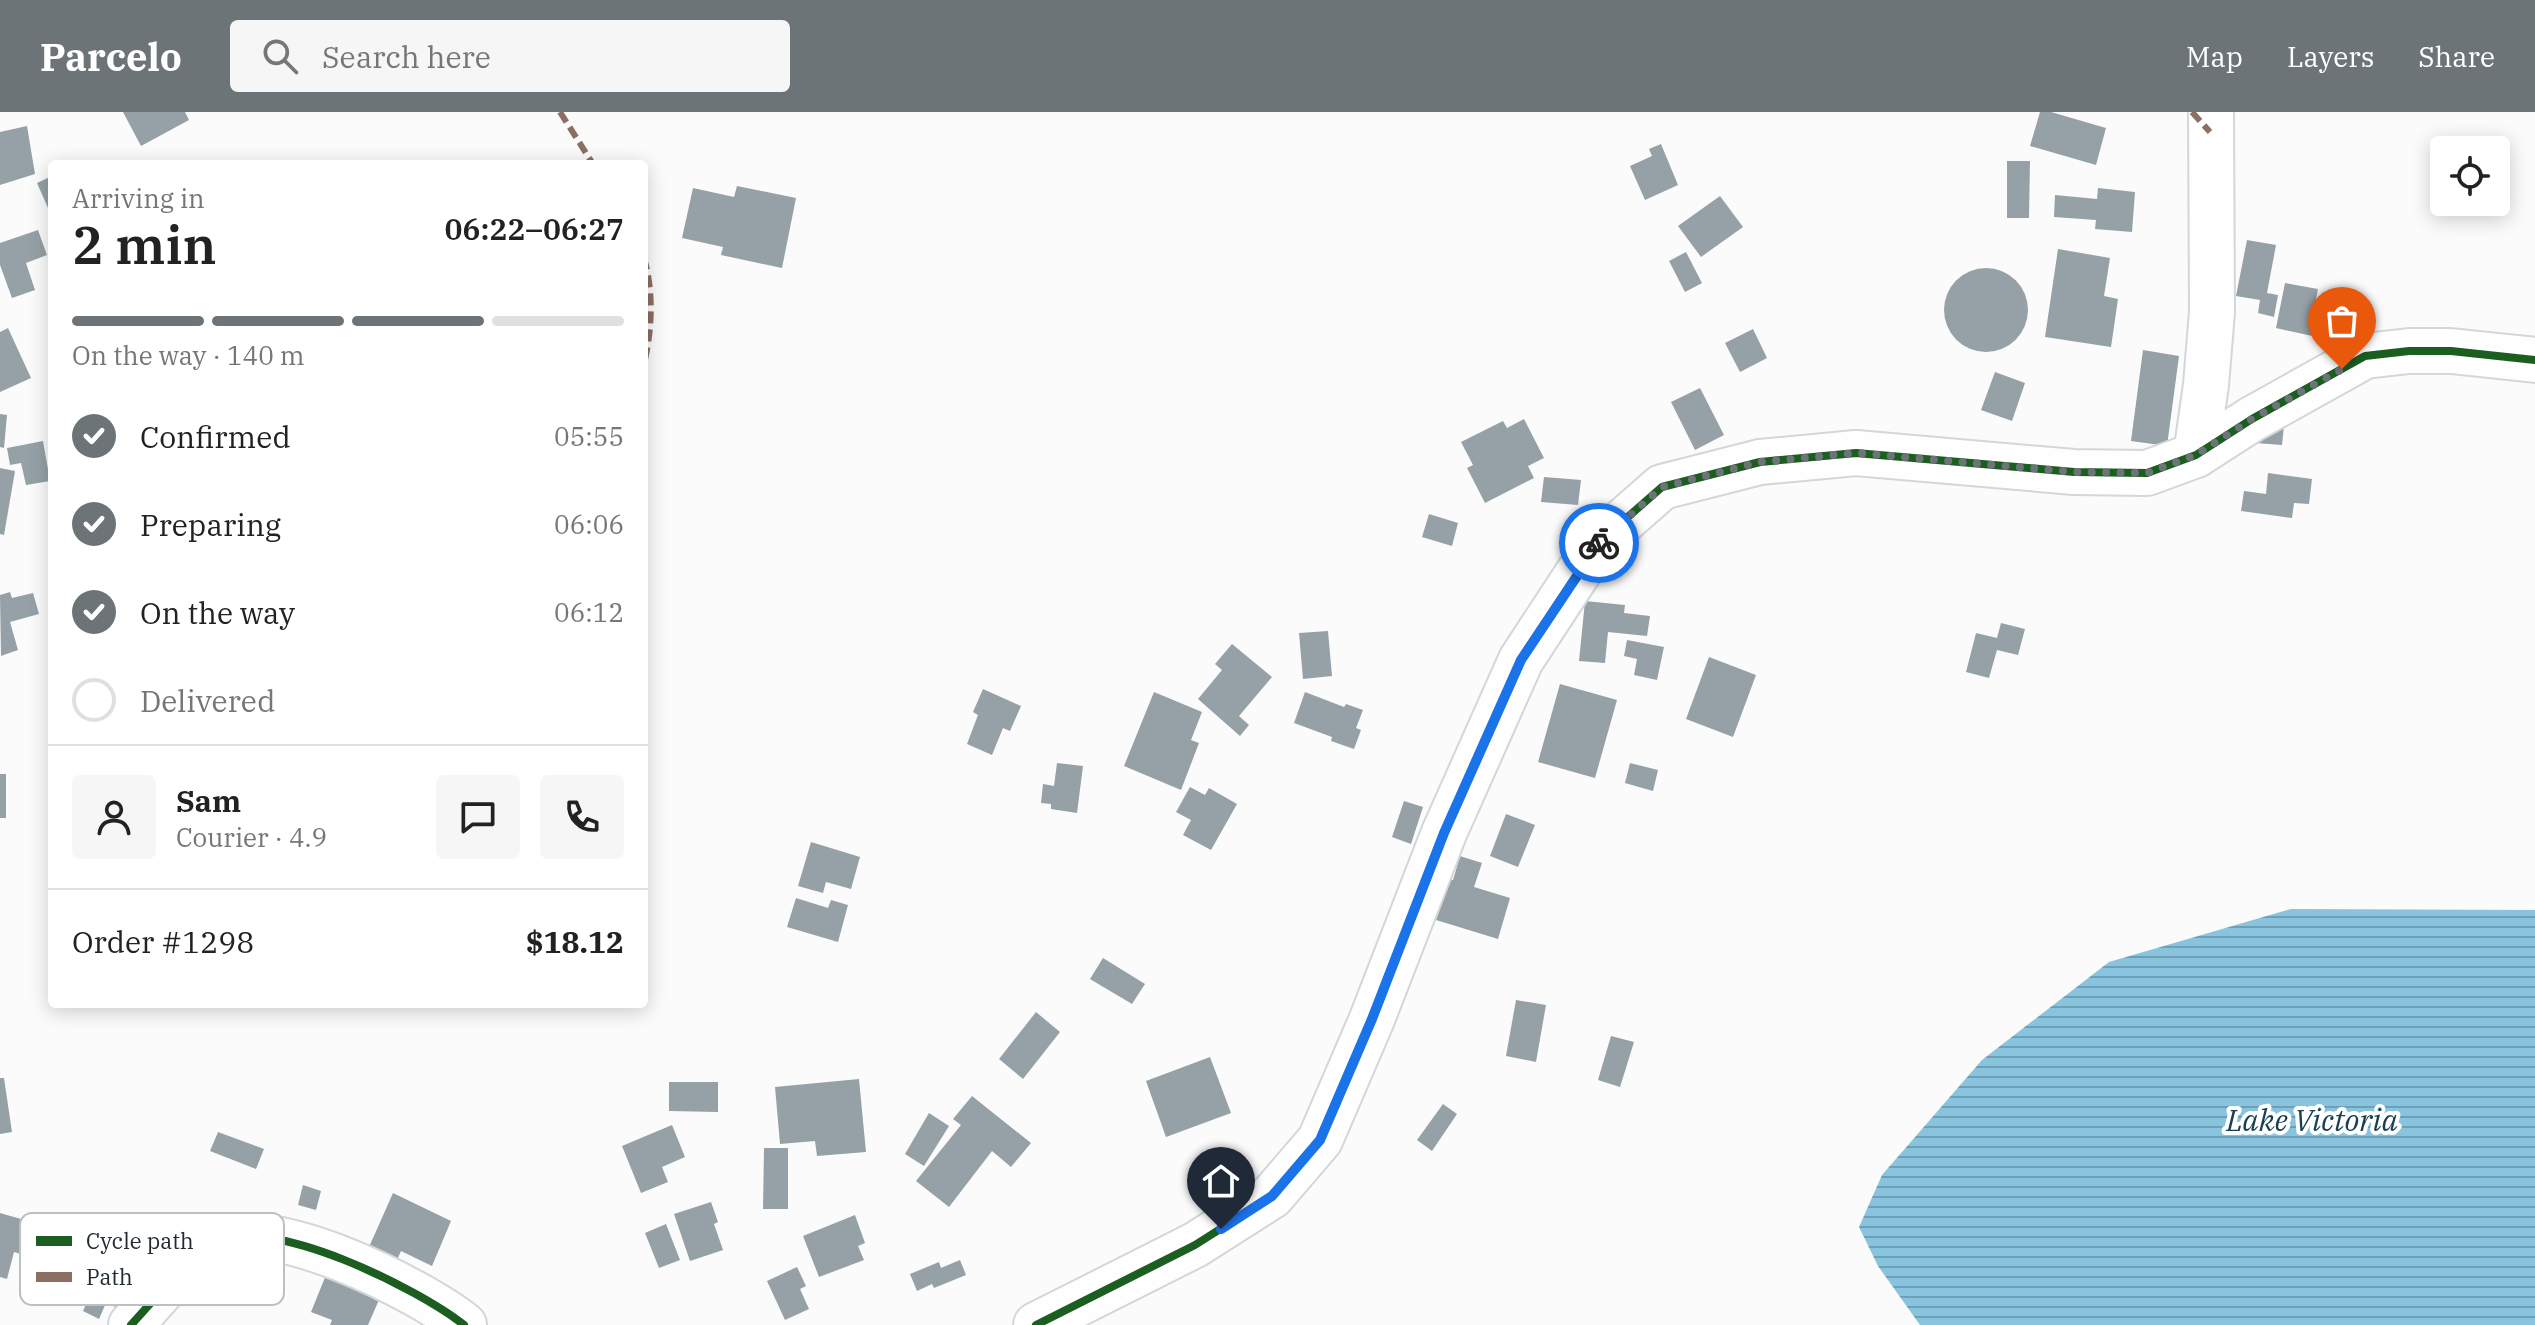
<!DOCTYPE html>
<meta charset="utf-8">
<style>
:root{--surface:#fff;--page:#f6f6f6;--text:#222;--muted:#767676;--line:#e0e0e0;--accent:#6d7478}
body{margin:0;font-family:"IBM Plex Serif",serif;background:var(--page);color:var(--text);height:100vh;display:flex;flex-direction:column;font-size:30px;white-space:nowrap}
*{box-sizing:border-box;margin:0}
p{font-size:26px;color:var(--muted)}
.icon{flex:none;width:44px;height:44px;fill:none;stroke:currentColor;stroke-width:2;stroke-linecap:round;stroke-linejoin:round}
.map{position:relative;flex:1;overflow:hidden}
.details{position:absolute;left:48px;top:48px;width:600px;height:848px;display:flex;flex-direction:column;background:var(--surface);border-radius:8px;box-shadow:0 4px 20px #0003}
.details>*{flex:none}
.buttons{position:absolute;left:2430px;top:24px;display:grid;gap:16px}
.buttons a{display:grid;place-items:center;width:80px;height:80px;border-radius:8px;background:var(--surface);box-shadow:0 4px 20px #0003;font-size:40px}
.pin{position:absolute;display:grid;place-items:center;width:68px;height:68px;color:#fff;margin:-82px -34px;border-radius:50% 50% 50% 0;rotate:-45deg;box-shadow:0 0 8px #0007}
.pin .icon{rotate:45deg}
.courier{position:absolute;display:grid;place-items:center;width:80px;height:80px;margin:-40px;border:6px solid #1a73e8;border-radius:50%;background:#fff;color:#222;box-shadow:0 2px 10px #0007}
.summary em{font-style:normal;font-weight:600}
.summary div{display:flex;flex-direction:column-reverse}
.summary{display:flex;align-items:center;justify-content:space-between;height:136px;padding:0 24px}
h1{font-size:52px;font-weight:600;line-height:60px}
.bar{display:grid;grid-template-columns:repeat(4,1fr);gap:12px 8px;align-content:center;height:96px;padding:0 24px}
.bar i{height:10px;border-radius:6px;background:var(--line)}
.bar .active{background:var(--accent)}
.bar p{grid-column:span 4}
.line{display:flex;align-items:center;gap:20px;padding:0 24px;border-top:2px solid var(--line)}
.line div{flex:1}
.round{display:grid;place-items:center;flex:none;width:84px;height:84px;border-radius:8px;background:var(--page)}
ol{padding:0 24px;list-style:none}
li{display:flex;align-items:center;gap:24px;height:88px}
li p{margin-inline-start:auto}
li .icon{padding:8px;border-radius:50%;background:var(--accent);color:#fff;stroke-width:4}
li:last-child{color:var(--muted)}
li i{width:44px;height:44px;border:4px solid var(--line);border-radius:50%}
header{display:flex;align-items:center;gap:48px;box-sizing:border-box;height:112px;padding:0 40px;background:var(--accent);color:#fff}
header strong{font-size:38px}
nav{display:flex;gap:44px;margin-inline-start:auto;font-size:28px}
.search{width:560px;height:72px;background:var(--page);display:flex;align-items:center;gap:20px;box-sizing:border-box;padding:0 28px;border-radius:8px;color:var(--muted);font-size:30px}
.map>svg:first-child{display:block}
.water{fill:url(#water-rules)}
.building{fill:#95a1a6}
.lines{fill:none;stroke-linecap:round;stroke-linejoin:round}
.minor-casing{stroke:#d1d7da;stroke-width:48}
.minor{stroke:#fefefe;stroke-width:44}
.quiet{stroke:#8d6e63;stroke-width:6;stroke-dasharray:12 6;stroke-linecap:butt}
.cycleway-casing{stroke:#fff;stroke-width:13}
.cycleway{stroke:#1b5e20;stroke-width:8}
.done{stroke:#6d7478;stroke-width:8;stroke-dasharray:0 14.4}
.route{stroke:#1a73e8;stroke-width:10}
.labels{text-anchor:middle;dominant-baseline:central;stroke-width:8;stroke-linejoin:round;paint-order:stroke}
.water-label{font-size:30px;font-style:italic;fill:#1b4151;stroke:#fff}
.key{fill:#fff;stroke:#bcc0c2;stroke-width:2}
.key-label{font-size:22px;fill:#212c32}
</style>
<header>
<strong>Parcelo</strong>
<div class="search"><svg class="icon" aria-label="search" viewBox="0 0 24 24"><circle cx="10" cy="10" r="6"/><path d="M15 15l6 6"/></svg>Search here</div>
<nav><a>Map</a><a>Layers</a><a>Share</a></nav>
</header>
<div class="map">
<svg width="2535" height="1213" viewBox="0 0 2535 1213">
<defs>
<pattern id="water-rules" width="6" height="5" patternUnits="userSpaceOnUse" patternTransform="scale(2)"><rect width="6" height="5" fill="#88c4de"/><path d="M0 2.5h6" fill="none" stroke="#6f9fb5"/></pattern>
</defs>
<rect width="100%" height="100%" fill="#fbfbfb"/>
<path class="water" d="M2291 797 2535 798V1213H1920L1878 1154 1859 1115 1882 1063 1982 948 2109 850Z"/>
<g class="building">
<path d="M123 0H185L189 8 141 34Z"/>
<path d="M2040 0H2051L2106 16 2096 53 2030 34Z"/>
<path d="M27 14 35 62 0 73V20Z"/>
<path d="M1661 32 1678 73 1645 88 1630 54 1652 44 1649 37Z"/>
<path d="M2007 49H2030L2029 106H2007Z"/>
<path d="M52 64V105L37 71Z"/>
<path d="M737 74 796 86 782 156 721 143 723 135 682 126 693 76 734 85Z"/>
<path d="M2098 76 2135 80 2132 120 2095 117 2096 108 2054 105 2055 83 2097 87Z"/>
<path d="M1720 84 1743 115 1701 145 1678 114Z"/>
<path d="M38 118 47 143 26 151 35 178 12 186 0 153V131Z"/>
<path d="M2247 128 2276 133 2267 181 2278 183 2274 205 2258 201 2260 188 2236 184Z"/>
<path d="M2058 137 2110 146 2104 184 2118 187 2111 235 2045 225Z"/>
<path d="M1686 140 1702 171 1685 180 1669 149Z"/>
<circle cx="1986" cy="198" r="42"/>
<path d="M2285 171 2318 177 2315 192 2323 194 2317 225 2276 216Z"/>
<path d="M2331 188 2372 192 2369 224 2328 219Z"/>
<path d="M8 216 31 266 0 280V220Z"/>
<path d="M1753 217 1767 246 1740 260 1725 231Z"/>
<path d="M2143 238 2179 244 2167 334 2131 329Z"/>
<path d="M1995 260 2025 271 2012 309 1981 298Z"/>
<path d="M1700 276 1724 323 1695 338 1671 290Z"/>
<path d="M0 302 7 303 4 336 0 335Z"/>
<path d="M1524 307 1544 346 1528 354 1534 366 1485 391 1467 356 1473 353 1461 330 1503 309 1507 316Z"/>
<path d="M2258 311 2284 313 2282 333 2256 331Z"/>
<path d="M43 329 50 369 26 373 21 351 10 353 7 336Z"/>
<path d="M0 356 15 359 4 423 0 422Z"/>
<path d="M2268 361 2312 367 2309 392 2294 391 2292 406 2241 399 2244 379 2266 382Z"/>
<path d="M1544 365 1581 368 1578 393 1541 390Z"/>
<path d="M1429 402 1458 411 1452 434 1422 425Z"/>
<path d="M10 480 12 486 33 481 39 502 10 510 18 538 1 544 0 483Z"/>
<path d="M1585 489 1625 493 1624 501 1650 504 1647 524 1608 520 1605 551 1579 549Z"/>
<path d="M2001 511 2025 517 2018 543 1997 538 1989 566 1966 560 1976 521 1997 526Z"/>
<path d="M1328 519 1332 564 1303 567 1299 521Z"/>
<path d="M1627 528 1664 535 1657 568 1634 563 1637 547 1624 544Z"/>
<path d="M1232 532 1272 565 1239 604 1249 613 1240 624 1198 587 1222 558 1215 552Z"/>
<path d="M1709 545 1756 563 1733 625 1686 607Z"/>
<path d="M1560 572 1617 588 1595 666 1538 650Z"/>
<path d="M983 577 1021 594 1010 619 1003 616 992 643 967 632 978 603 973 600Z"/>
<path d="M1154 580 1202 600 1191 628 1199 631 1181 678 1124 654Z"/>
<path d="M1305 580 1344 595 1346 592 1363 598 1356 616 1361 618 1354 637 1331 629 1332 625 1294 611Z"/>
<path d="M1057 651 1083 654 1077 701 1051 697V692L1041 691 1043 672 1054 674Z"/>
<path d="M1630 651 1658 658 1653 679 1625 671Z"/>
<rect x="0" y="662" width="6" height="44"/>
<path d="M1190 675 1205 683 1209 676 1237 692 1211 738 1183 723 1191 708 1176 700Z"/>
<path d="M1404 689 1423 695 1411 732 1392 725Z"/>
<path d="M1506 702 1535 713 1518 755 1490 744Z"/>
<path d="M811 730 860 745 851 777 826 770 823 781 798 774Z"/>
<path d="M1460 744 1482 751 1474 775 1510 786 1498 827 1436 808 1449 767 1453 768Z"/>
<path d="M796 786 828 796 831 788 848 793 838 830 787 815Z"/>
<path d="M1103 846 1145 872 1132 892 1090 867Z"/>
<path d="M1516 888 1546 893 1536 950 1506 944Z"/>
<path d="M1036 900 1060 920 1023 967 999 947Z"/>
<path d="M1611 924 1634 930 1620 975 1598 968Z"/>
<path d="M1210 945 1231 1001 1166 1025 1146 969Z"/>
<path d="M0 966H4L12 1020 0 1022Z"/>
<path d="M859 967 866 1040 817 1044 815 1029 780 1032 775 975Z"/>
<path d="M669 970H718V1000L669 999Z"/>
<path d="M972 984 1031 1031 1011 1055 992 1039 949 1095 916 1069 961 1013 953 1007Z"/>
<path d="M1443 992 1457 1002 1432 1039 1417 1028Z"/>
<path d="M929 1001 949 1014 924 1054 905 1042Z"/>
<path d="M672 1013 685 1045 662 1055 668 1070 641 1081 622 1034Z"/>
<path d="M218 1020 264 1037 256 1057 210 1039Z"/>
<path d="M764 1036H788V1097H763Z"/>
<path d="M303 1073 321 1079 316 1098 298 1093Z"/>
<path d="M393 1081 451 1109 432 1154 401 1139 397 1148 369 1135Z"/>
<path d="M711 1090 718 1110 714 1112 723 1138 690 1149 674 1102Z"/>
<path d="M0 1101 56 1117 42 1165 20 1159 24 1143 14 1140 7 1167 0 1165Z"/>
<path d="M855 1103 865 1131 858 1134 864 1148 819 1165 803 1124Z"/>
<path d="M666 1112 680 1148 659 1156 645 1121Z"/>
<path d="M960 1148 966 1163 934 1176 932 1172 917 1179 910 1162 939 1150 941 1156Z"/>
<path d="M104 1150 122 1158 116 1172 136 1180 127 1200 106 1191 99 1207 83 1199Z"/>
<path d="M797 1155 806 1174 800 1177 809 1197 785 1208 767 1169Z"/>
<path d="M328 1158 382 1181 368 1213H330L332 1208 311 1200Z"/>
</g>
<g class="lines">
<g class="minor-casing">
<g id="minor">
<path d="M2196 343 2206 273 2212 200 2211 0"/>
<path d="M131 1213C156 1186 183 1151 215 1132 268 1100 420 1178 464 1213"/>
<path d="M1036 1213 1195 1133 1272 1084 1320 1028 1372 907 1444 721 1521 548 1597 432 1662 375 1760 350 1856 341 2074 360 2147 361 2196 343 2252 307 2365 244 2409 239H2451L2535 248"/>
</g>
</g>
<use href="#minor" class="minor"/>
<g class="quiet">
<path d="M560 0 593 52"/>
<path d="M2192 0 2210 20"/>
<path d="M644 146C654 180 652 219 644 252"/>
</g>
<g class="cycleway-casing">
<g id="cycleway">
<path d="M131 1213C156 1186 183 1151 215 1132 268 1100 420 1178 464 1213"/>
<path d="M1036 1213 1195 1133 1272 1084 1320 1028 1372 907 1444 721 1521 548 1597 432 1662 375 1760 350 1856 341 2074 360 2147 361 2196 343 2252 307 2365 244 2409 239H2451L2535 248"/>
</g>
</g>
<use href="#cycleway" class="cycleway"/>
</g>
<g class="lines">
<path class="done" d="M1599 431 1662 375 1760 350 1856 341 2074 360 2147 361 2196 343 2252 307 2342 257"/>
<path class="route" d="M1221 1117 1272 1084 1320 1028 1372 907 1444 721 1521 548 1599 431"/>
</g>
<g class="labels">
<g class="water-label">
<text x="2312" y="1007">Lake Victoria</text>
</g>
</g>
<rect x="20" y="1101" width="264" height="92" rx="12" class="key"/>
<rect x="36" y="1124" width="36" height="10" fill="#1b5e20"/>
<rect x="36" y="1160" width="36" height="10" fill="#8d6e63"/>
<g class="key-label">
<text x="86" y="1137">Cycle path</text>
<text x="86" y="1173">Path</text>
</g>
</svg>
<div class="buttons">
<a><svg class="icon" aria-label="locate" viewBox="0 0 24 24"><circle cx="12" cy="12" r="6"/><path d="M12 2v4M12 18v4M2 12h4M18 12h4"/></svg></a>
</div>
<div class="pin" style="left:2342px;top:257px;background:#ea580c"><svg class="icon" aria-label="bag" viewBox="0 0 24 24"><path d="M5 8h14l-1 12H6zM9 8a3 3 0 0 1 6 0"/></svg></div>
<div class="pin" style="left:1221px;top:1117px;background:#1f2937"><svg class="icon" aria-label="home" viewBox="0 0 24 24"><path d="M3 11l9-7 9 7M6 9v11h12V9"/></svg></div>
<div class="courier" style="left:1599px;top:431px"><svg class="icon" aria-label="bike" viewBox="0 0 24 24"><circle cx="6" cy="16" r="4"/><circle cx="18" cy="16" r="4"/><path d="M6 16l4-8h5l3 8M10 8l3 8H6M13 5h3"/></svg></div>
<section class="details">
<div class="summary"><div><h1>2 min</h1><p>Arriving in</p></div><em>06:22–06:27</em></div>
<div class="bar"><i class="active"></i><i class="active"></i><i class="active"></i><i></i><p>On the way · 140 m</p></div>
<ol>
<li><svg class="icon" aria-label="check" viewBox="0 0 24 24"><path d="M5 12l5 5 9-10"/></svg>Confirmed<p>05:55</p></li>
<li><svg class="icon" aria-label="check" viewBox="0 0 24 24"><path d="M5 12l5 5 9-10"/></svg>Preparing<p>06:06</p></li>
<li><svg class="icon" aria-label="check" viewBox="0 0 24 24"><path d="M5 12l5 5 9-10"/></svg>On the way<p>06:12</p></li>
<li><i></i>Delivered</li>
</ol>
<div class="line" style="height:144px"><a class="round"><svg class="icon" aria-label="person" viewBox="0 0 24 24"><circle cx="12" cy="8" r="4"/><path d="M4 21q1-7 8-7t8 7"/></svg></a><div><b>Sam</b><p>Courier · 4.9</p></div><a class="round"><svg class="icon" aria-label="chat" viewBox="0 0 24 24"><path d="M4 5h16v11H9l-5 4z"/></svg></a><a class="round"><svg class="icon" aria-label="phone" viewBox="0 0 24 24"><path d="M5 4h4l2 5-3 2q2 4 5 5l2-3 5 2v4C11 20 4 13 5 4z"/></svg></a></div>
<div class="line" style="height:104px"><div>Order #1298</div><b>$18.12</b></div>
</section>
</div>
